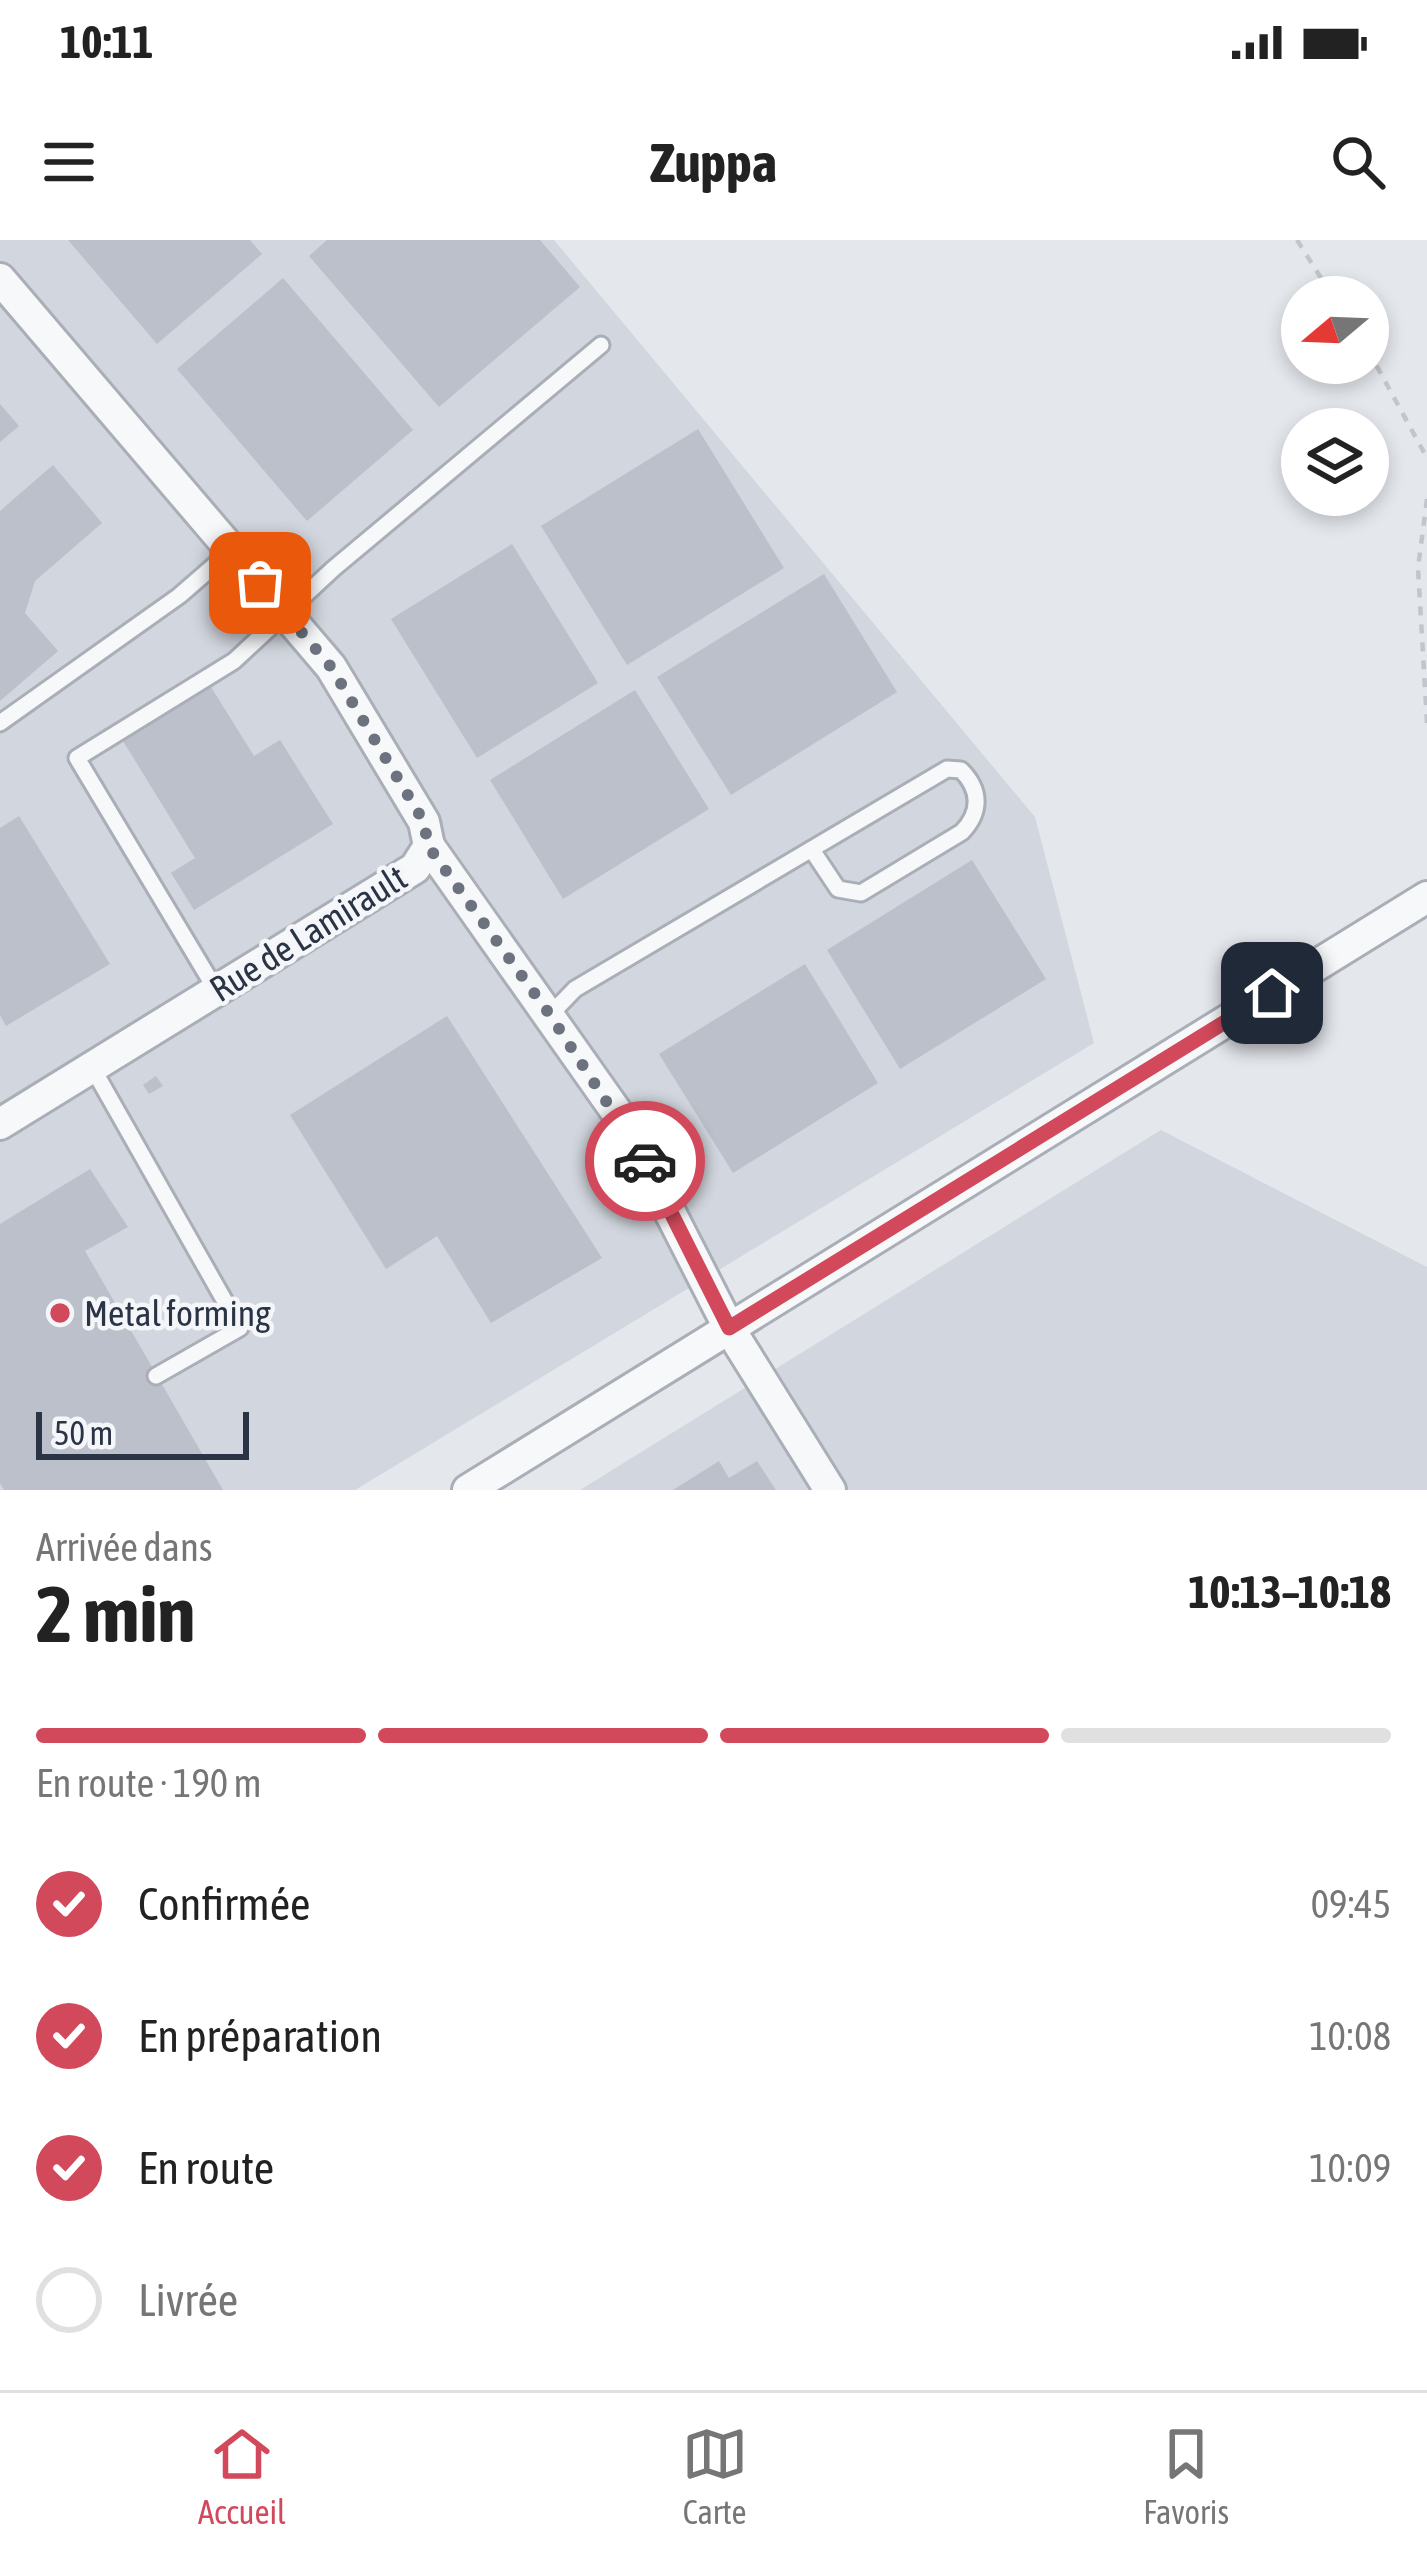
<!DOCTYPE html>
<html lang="fr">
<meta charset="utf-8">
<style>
:root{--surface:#fff;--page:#f2f2f2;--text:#222;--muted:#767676;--line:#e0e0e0;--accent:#d1495b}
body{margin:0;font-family:"Asap Condensed",sans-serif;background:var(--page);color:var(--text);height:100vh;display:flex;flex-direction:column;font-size:45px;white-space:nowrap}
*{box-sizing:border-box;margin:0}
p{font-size:39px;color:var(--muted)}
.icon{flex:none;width:66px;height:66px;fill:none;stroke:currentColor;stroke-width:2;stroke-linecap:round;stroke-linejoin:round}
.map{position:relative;height:1250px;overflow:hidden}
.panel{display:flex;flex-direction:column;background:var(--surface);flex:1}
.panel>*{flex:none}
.needle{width:78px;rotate:251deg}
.buttons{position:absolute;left:1281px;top:36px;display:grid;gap:24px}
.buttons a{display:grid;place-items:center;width:108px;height:108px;border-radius:50%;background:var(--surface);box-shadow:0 6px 18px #0003;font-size:60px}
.scale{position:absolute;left:36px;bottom:30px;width:213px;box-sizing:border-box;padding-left:12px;border:6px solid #2b3445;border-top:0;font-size:33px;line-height:42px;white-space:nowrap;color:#2b3445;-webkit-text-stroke:9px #f4f6f9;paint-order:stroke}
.pin{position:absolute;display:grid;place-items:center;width:102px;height:102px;color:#fff;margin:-51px;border-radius:24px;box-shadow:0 6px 18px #0006}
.courier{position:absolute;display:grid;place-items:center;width:120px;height:120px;margin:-60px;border:9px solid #d1495b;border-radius:50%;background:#fff;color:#222;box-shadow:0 3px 15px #0007}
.summary em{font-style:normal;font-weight:700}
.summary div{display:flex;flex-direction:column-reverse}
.summary{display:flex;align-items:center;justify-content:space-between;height:204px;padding:0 36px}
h1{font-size:78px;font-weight:700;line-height:90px}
.bar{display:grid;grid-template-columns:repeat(4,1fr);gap:18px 12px;align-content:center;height:144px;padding:0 36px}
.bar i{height:15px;border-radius:9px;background:var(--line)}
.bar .active{background:var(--accent)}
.bar p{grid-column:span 4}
ol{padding:0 36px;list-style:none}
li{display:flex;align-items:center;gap:36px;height:132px}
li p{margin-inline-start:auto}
li .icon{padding:12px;border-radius:50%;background:var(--accent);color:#fff;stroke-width:4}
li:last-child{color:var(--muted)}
li i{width:66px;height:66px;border:6px solid var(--line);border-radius:50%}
.status{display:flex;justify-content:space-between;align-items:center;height:84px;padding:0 60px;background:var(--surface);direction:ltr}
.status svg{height:33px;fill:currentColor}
header{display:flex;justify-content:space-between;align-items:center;height:156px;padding:0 36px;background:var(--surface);font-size:54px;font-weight:700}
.tabs{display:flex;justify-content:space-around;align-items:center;height:168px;border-top:3px solid var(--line);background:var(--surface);font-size:33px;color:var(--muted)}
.tabs a{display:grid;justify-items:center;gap:6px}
.tabs .active{color:var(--accent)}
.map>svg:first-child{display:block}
.built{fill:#d2d6de}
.building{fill:#bbc0ca}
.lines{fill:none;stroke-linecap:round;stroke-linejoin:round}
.lane-casing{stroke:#a9aeb7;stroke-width:21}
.street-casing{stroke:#a9aeb7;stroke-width:36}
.path{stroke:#c2c5cb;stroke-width:4.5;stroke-dasharray:9 9;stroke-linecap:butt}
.lane{stroke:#f7f8fa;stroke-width:15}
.street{stroke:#f7f8fa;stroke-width:30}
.done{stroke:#6c737f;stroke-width:12;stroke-dasharray:0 21.6}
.route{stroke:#d1495b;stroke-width:15}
.poi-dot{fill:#d1495b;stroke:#f4f6f9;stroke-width:4.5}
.labels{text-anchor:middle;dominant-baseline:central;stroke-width:9;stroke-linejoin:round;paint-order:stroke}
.street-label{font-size:36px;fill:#2b3445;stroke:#f4f6f9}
.poi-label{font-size:36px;fill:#2b3445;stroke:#f4f6f9;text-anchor:start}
</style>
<div class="status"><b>10:11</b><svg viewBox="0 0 49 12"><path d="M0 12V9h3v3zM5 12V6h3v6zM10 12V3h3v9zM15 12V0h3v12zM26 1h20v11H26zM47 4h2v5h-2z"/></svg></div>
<header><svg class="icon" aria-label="menu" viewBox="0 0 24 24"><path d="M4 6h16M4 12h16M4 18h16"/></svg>Zuppa<svg class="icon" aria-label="search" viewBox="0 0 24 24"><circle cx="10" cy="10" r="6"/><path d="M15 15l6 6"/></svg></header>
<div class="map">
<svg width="1427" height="1250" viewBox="0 0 1427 1250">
<rect width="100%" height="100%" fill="#e4e7ec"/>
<g class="built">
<path d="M0 0H554L1035 577 1094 803 355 1250H0Z"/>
<path d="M1161 890 1427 1027V1250H580Z"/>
</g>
<g class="building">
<path d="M68 0H250L262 14 157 104Z"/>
<path d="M327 0H540L580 47 439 167 309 16Z"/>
<path d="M283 38 413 190 307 281 177 129Z"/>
<path d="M0 164 19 186 0 202Z"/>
<path d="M698 189 784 328 627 425 541 286Z"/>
<path d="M53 225 102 283 35 341 25 373 58 411 0 461V271Z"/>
<path d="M512 304 598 443 477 518 391 379Z"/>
<path d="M824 334 897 452 731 555 657 437Z"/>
<path d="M211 447 254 516 280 500 333 584 194 670 171 633 195 618 123 501Z"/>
<path d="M635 450 709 569 563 659 490 540Z"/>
<path d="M19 576 110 724 6 786 0 775V588Z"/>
<path d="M972 620 1046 739 900 829 827 710Z"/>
<path d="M805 724 878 843 733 933 659 814Z"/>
<path d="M447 776 602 1018 491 1083 437 996 386 1029 290 875Z"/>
<path d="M156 836 163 846 149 854 143 845Z"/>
<path d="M90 929 128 987 85 1011 223 1250H4L0 1243V984Z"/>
<path d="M719 1221 729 1238 757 1221 776 1250H673Z"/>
</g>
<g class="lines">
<g class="lane-casing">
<g id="lane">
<path d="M0 483 179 356 232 310"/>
<path d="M216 750 77 518 234 421 333 329 601 105"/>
<path d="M550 775 575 749 947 529 961 530C981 550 981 572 962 592L861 653 838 649 812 610"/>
<path d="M92 827 240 1088 156 1136"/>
</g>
</g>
<g class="street-casing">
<g id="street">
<path d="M0 39 331 427 424 582 429 606 415 628 0 884"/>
<path d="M429 606 625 884 729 1088 830 1250"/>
<path d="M468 1250 1427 657"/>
</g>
</g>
<g class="path">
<path d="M1297 0 1333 57"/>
<path d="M1368 110 1427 218"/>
<path d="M1427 259 1418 328 1427 483"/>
</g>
<use href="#lane" class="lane"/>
<use href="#street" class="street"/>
</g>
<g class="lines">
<path class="done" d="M260 343 331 427 424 582 428 606 550 775 645 921"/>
<path class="route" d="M645 921 729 1088 1272 753"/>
</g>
<circle class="poi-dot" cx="60" cy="1073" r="12"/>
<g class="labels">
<g class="street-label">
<text transform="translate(308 693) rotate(-32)">Rue de Lamirault</text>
</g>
<g class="poi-label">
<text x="84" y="1073">Metal forming</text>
</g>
</g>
</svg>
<div class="buttons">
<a><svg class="needle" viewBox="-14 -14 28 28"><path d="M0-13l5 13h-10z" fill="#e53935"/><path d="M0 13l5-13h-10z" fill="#767676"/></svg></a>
<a><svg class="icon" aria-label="layers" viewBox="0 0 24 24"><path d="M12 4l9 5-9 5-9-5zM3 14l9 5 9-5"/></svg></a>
</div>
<div class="scale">50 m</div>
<div class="pin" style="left:260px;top:343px;background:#ea580c"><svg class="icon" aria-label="bag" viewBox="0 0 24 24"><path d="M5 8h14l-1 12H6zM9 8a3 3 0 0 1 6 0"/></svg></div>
<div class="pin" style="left:1272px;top:753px;background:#1f2937"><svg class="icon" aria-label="home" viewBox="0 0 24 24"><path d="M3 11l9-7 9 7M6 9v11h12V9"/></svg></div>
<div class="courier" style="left:645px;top:921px"><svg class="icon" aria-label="car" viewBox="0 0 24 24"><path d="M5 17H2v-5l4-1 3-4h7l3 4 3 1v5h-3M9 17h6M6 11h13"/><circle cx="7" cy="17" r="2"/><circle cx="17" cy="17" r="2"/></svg></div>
</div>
<section class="panel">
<div class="summary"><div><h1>2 min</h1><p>Arrivée dans</p></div><em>10:13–10:18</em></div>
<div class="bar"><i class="active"></i><i class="active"></i><i class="active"></i><i></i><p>En route · 190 m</p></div>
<ol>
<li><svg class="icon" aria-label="check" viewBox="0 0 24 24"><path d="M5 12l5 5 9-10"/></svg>Confirmée<p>09:45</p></li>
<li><svg class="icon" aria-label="check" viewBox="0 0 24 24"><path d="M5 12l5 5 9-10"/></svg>En préparation<p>10:08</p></li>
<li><svg class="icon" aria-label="check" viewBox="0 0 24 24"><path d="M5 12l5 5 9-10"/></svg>En route<p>10:09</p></li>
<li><i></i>Livrée</li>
</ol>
</section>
<nav class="tabs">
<a class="active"><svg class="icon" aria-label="home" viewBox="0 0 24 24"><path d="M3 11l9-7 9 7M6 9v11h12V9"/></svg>Accueil</a>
<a><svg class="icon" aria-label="map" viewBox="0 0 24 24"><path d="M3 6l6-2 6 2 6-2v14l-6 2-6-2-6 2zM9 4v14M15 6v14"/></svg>Carte</a>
<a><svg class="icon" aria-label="saved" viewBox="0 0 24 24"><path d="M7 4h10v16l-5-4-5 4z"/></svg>Favoris</a>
</nav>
